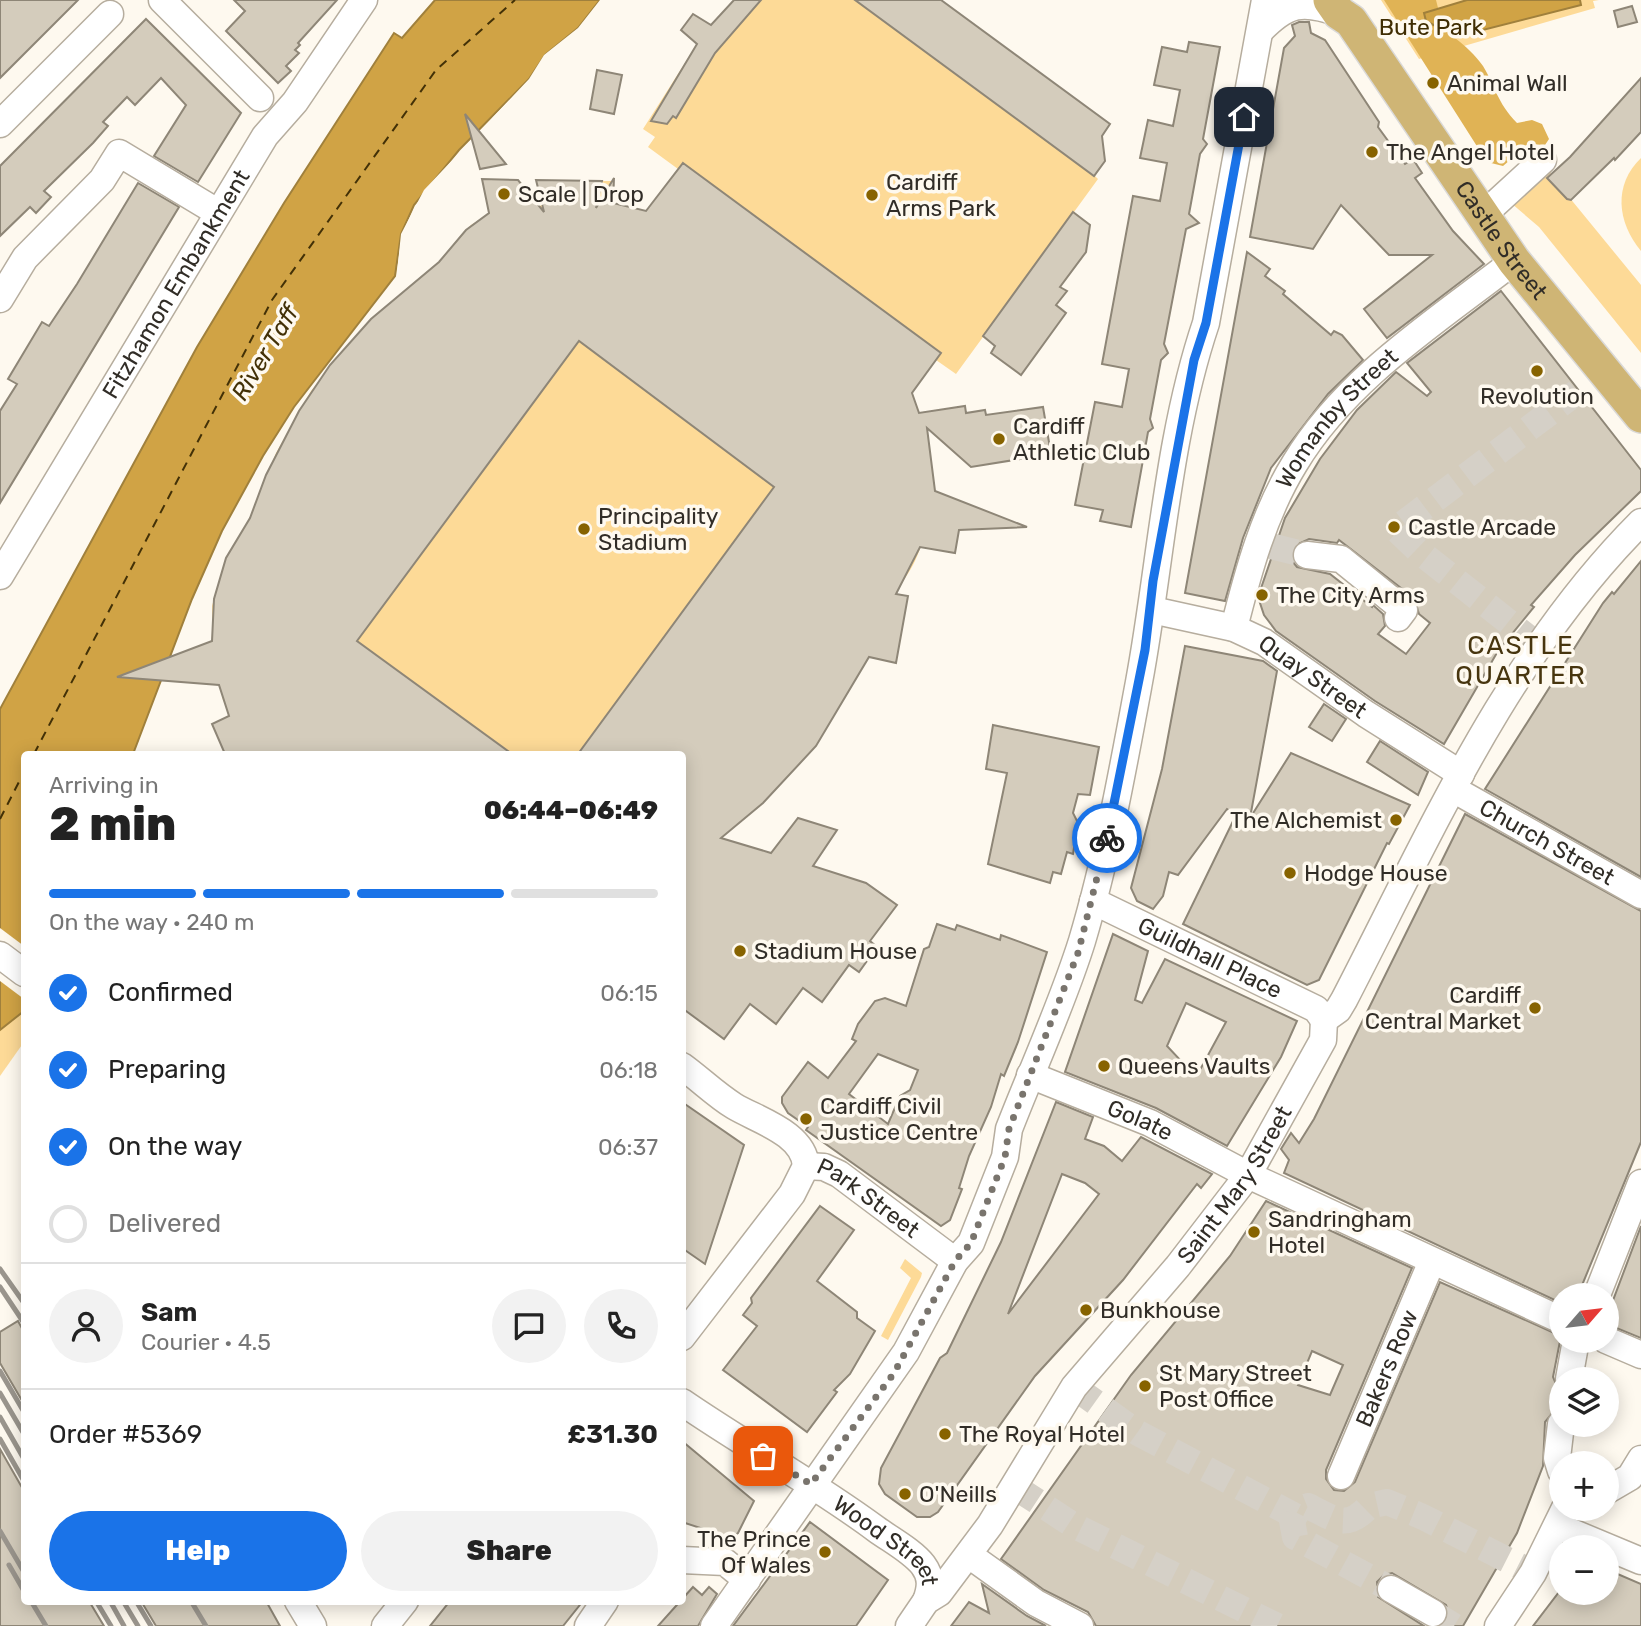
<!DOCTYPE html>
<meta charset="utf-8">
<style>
:root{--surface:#fff;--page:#f2f2f2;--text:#222;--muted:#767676;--line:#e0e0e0;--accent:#1a73e8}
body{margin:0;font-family:Rubik,sans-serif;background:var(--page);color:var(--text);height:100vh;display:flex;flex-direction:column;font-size:26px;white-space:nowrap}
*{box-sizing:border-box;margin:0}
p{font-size:23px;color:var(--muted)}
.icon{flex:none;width:38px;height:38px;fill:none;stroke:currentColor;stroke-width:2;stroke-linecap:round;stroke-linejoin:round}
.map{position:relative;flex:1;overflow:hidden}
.details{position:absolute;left:21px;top:751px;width:665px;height:854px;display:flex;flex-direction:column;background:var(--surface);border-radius:7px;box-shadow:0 4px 18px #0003}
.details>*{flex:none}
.needle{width:46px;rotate:62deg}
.tools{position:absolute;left:1549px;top:1283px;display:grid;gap:14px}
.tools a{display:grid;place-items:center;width:70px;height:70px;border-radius:50%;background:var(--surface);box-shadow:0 4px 18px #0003;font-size:35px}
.pin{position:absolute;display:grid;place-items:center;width:60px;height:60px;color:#fff;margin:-30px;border-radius:14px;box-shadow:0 4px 10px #0006}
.courier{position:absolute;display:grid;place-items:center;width:70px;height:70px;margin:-35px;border:5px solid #1a73e8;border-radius:50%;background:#fff;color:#222;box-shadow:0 2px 9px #0007}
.headline em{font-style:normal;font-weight:800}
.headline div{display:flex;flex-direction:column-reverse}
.headline{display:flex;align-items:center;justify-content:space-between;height:119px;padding:0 28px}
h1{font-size:46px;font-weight:800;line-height:52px}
.bar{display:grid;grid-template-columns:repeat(4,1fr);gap:10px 7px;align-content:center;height:84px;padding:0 28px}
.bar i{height:9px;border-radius:5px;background:var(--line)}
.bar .on{background:var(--accent)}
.bar p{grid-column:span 4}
.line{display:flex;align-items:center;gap:18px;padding:0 28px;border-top:2px solid var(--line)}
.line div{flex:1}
.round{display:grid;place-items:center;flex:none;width:74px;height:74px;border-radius:37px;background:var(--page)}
ol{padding:0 28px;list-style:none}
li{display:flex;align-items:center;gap:21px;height:77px}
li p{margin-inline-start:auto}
li .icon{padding:7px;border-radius:50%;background:var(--accent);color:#fff;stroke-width:4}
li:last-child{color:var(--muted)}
li i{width:38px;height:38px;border:4px solid var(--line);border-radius:50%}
.action{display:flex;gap:14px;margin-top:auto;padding:14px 28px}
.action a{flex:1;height:80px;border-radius:42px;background:var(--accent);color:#fff;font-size:28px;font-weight:800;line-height:80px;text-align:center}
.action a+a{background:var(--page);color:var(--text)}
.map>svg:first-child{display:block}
.green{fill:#fdda97}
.forest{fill:#e0b355}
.water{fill:#d0a345;stroke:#a0803c;stroke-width:2}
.pier{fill:#fef9ef}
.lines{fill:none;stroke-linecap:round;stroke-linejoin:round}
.ferry{stroke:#433107;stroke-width:2;stroke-dasharray:9 7;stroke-linecap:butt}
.building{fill:#d4ccbc;stroke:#8e8677;stroke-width:2;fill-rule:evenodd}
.minor-tunnel{stroke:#d5d0c7;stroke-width:26;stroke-dasharray:26 13;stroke-linecap:butt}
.minor-casing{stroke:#b6ad9e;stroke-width:29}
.major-casing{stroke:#dad9d8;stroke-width:36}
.minor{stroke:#fff;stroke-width:26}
.major{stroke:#cfb575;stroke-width:33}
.rail{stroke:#9a958d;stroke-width:5}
.done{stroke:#79746d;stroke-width:7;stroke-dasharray:0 12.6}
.route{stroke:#1a73e8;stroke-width:9}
.poi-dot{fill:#876300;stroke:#fef9ef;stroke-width:2.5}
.labels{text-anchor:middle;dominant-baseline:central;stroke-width:7;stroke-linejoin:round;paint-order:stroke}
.park-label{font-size:23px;fill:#3f2d03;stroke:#fef9ef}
.poi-label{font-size:23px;fill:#312d27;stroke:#fef9ef;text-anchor:start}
.street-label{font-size:23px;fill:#312d27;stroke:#fef9ef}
.water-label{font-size:24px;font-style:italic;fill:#433107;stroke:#fef9ef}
.quarter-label{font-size:26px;letter-spacing:2px;fill:#47350e;stroke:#fef9ef}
</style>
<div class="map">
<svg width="1641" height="1626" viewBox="0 0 1641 1626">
<rect width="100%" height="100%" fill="#fef9ef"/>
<g class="green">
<path d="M734 0H941L1110 124 1098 140 1103 145 1105 161 1095 176 1098 179 1074 212 1090 225 1086 252 1060 287 1067 291 1057 305 1066 313 1021 375 991 353 995 346 983 337 956 374 936 360 898 412 917 406C935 458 938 510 915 561 909 574 899 585 894 598 847 710 802 774 706 850L682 754H253L223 700 213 649 212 606 226 558 250 518 276 453 311 391 371 319 439 262 471 225 509 202 546 187 576 181H614L613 203 646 211 678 169 648 147 655 137 643 129 697 44 681 30 693 14 711 25Z"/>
<path d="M1381 0H1599L1593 1 1595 8 1419 59Z"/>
<path d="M1641 158V251C1617 222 1613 185 1641 158Z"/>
<path d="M1545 166 1551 173 1547 177 1569 197 1641 285V353L1539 227 1511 203Z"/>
<path d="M24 1011V1042L0 1076V1030Z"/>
<path d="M905 1259 922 1273 921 1277 888 1340 881 1336 911 1278 900 1268Z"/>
</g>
<path class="forest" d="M1384 0H1436L1438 8 1424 13C1443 31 1468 44 1483 66 1497 89 1496 101 1517 123L1532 120 1542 124 1549 139 1545 145 1529 144 1503 166 1487 162Z"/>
<g class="water">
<path d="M435 0H600L578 28 545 55 529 79 459 150 414 205 401 234 395 276 294 407 263 456 222 531 192 599 133 754H24V1011L0 1030V709L197 347 284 203 394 33 402 38Z"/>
<path d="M1467 0H1580L1581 5 1467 34 1441 29 1426 21 1424 13Z"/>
</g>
<g class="pier">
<path d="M600 0H604L586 25 552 52 531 81 427 192 407 227 400 275 397 273 401 234 424 190 529 79 544 55 578 28Z"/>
<path d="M0 928 24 946V999L0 981Z"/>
</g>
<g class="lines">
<g class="ferry">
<path d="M34 754 272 300 436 70 515 0"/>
<path d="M0 819 24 772"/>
</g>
</g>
<g class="building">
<path d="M0 0H78L0 78Z"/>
<path d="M234 0H337L298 43 300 45 295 50 299 53 286 66 291 71 278 83 226 31 245 11Z"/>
<path d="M734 0H761L715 53 676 118 673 116 667 124 651 121 697 44 681 30 693 14 711 25Z"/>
<path d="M855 0H941L1110 124 1102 136 1105 161 1094 176Z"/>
<path d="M1632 6 1637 22 1618 27 1614 11Z"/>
<path d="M146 19 241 113 198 182 154 156 186 105 161 78 135 105 127 97 103 122 108 126 93 143 44 191 51 197 36 213 30 207 0 236V166Z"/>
<path d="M1299 22H1309L1311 33 1325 40 1379 122 1378 127 1405 164 1413 159 1422 173 1415 178 1453 231 1484 264 1387 338 1364 309 1432 255H1389L1341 205 1313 249 1250 237 1284 48 1295 36 1292 25Z"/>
<path d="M1189 42 1220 47 1203 139 1207 144 1200 154 1189 214 1199 223 1186 229 1164 344 1168 353 1161 360 1150 419 1153 428 1148 432 1131 527 1100 521 1103 510 1075 505 1095 402 1122 407 1129 369 1102 364 1133 196 1160 201 1167 163 1140 158 1148 120 1173 126 1180 90 1154 85 1162 47 1187 52Z"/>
<path d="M597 70 622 75 614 114 590 109Z"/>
<path d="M1641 78V132L1615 160 1614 158 1571 200 1567 199 1547 178 1570 157Z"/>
<path d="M465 114 506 164 480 169Z"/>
<path d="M683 163 941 353 912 393 919 413 965 406 966 413 985 410 986 415 1043 407 1051 454 971 467 927 428 935 491 1027 527 959 530 955 553 920 547 896 594 908 596 896 663 869 657 816 746 763 803 721 838 771 853 798 818 837 830 813 866 866 883 897 905 870 941 877 947 859 972 849 965 822 1002 803 988 776 1024 750 1004 724 1039 682 1008V754H578L774 487 579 341 357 641 512 754H225L212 724 229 716 219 685 117 677 212 641 214 599 226 558 250 518 266 475 299 411 330 365 371 319 439 262 466 230 489 213 482 179 518 180 544 212 536 180 602 181 596 208 614 178 613 203 646 211Z"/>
<path d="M138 183 179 207 0 503V411L17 384 8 379 42 322 49 326 77 284Z"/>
<path d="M1073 212 1090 225 1086 252 1060 287 1067 291 1056 305 1066 313 1021 375 991 353 995 346 983 336Z"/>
<path d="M1247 252 1270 269 1265 276 1285 291 1283 294 1331 335 1334 331 1342 335 1363 360 1328 394 1271 468 1243 538 1225 601 1185 593Z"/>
<path d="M1501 291 1641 470V491L1575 555 1531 605 1534 607 1498 651 1444 744 1375 701 1276 631 1264 615 1258 597 1285 518 1320 459 1357 410 1396 372 1427 396 1431 392 1407 363ZM1309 539 1337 543 1339 540 1414 598 1419 614 1430 623 1406 654 1378 634 1385 626 1383 614 1373 605 1372 607 1330 574 1297 567 1292 561 1294 546Z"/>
<path d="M1641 561V877L1485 789 1603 603 1612 592 1614 594Z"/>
<path d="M1185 646 1263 661 1277 671 1250 818 1291 753 1410 805 1389 844 1387 843 1319 980 1307 985 1183 924 1236 815 1227 809 1178 875 1169 872 1163 896 1153 909 1137 901 1131 888 1162 769Z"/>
<path d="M1324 704 1346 719 1332 741 1309 727Z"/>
<path d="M993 725 1099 747 1090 795 1078 794 1073 813 1078 823 1073 854 1067 852 1061 874 1053 872 1050 883 988 864 1007 773 986 769Z"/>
<path d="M1380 741 1428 772 1418 795 1367 762Z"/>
<path d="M1465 814 1641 911V1142L1578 1295H1561V1303L1284 1173 1289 1160 1281 1149 1291 1133 1299 1143 1314 1119Z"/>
<path d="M937 924 955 930 957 925 1000 940 1001 935 1047 952 1018 1042 1004 1076 1001 1074 991 1107 969 1156 959 1188 962 1189 950 1220 941 1226 806 1130 808 1127 788 1113 782 1103V1097L808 1062 828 1078 856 1041 852 1039 858 1024 875 1001 885 998 906 1006 924 949 929 947ZM878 1054 918 1070 910 1090 900 1096 888 1124 849 1094Z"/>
<path d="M1113 934 1148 951 1135 1000 1142 1003 1165 959 1297 1021 1281 1057 1227 1146 1156 1108 1065 1072ZM1186 1003 1226 1022 1201 1068 1181 1061 1167 1046Z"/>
<path d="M682 1102 744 1145 705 1264 682 1248Z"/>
<path d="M1056 1102 1093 1117 1085 1139 1104 1146 1122 1161 1141 1137 1212 1174 1201 1188 1197 1184 1123 1280 1035 1376 938 1512 930 1517H917L885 1494 879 1484 881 1468 940 1358 947 1353 1001 1242ZM1062 1174 1085 1183 1099 1194 1008 1314Z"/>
<path d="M1266 1201 1412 1268 1326 1470V1479L1334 1490 1344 1491 1355 1482 1440 1282 1561 1336 1553 1377 1559 1391 1556 1409 1545 1422 1543 1466 1517 1533 1463 1626H1442L1449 1614 1446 1605 1392 1573 1384 1575 1377 1582 1378 1597 1424 1626H1096L1088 1612 1044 1590 1001 1559 1131 1375 1230 1256ZM1312 1351 1343 1365 1330 1395 1298 1385Z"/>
<path d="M820 1206 854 1230 817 1281 857 1312V1318L875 1331 850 1374 834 1390 837 1392 807 1432 723 1370 757 1326 743 1315 752 1303 751 1298Z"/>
<path d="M1641 1226V1338L1609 1325 1606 1319Z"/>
<path d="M18 1321 24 1332V1404L0 1363V1332Z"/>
<path d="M682 1441 754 1501 738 1533 731 1538 682 1522Z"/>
<path d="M0 1449 24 1491V1601H89L104 1626H0Z"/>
<path d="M810 1522 888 1580 856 1626H733Z"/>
<path d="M1606 1569 1641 1584V1626H1533L1559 1592H1606Z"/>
<path d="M982 1584 1027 1616 1046 1626H951L969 1602 989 1613Z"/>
<path d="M693 1587 702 1595 709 1587 717 1594 698 1626H658Z"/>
<path d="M141 1601H266L280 1626H156Z"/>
<path d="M450 1601H583L563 1626H430Z"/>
</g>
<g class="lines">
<g class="minor-tunnel">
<path d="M1271 546 1307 555"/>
<path d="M1539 646 1421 553 1396 529 1577 392"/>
<path d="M1074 1387 1138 1433 1295 1516 1298 1510 1308 1506C1335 1519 1346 1531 1369 1506L1387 1502 1423 1517 1533 1573"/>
<path d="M1015 1487 1073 1525 1277 1626"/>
<path d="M1295 1516 1292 1521 1295 1537 1391 1589"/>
<path d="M1433 1613 1454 1626"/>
</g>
<g class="minor-casing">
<g id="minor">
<path d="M162 0 260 98"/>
<path d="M1260 31C1287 3 1302 0 1339 13"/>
<path d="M0 124 110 14"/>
<path d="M1482 216 1543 160"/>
<path d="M0 299 25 258 102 180 119 153 217 212"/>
<path d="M1307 555 1341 559 1404 610 1398 618"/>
<path id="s1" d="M0 576 265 136 295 102 364 0"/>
<path id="s2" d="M1152 610 1234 628 1264 642 1366 714 1461 774"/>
<path id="s3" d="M1234 628C1248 572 1264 513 1295 463 1346 378 1437 321 1514 261"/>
<path id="s4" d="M1453 789 1641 895"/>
<path id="s5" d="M1093 901 1316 1009 1324 1020"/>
<path d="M0 955 24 973"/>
<path d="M1324 1020 1338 1010 1344 1000C1430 834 1507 656 1641 522"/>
<path d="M682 1066C700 1079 716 1095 734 1106 757 1120 804 1133 806 1166L792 1194 682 1337"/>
<path id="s6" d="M1030 1075 1150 1123 1248 1175 1561 1320"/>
<path id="s7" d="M806 1166 824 1167 839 1174 955 1261"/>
<path d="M1597 1295 1641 1183"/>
<path d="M1606 1340 1641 1355"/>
<path d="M1569 1379 1576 1340"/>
<path id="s8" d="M682 1402C746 1446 814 1483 876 1529 891 1540 912 1551 923 1565 932 1577 931 1588 926 1601"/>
<path d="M1561 1471 1557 1458 1561 1424"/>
<path id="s9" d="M1341 1476 1432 1261"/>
<path d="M1606 1491 1630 1477 1641 1459"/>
<path d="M1557 1526 1641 1561"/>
<path d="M969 1555 1036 1603 1080 1626"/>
<path d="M682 1560 725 1562 747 1580"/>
<path d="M1391 1589 1433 1613"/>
<path d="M298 1601 313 1626"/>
<path d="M385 1626 405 1601"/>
<path d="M588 1626 605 1601"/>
<path d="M714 1626 906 1352 955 1261 971 1243 1005 1157 1009 1129C1033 1067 1062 1005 1082 941 1107 857 1123 769 1139 682 1161 564 1167 439 1206 323L1265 0"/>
<path id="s10" d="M909 1626 926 1601 939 1593 990 1525 1074 1387 1178 1266 1248 1175 1323 1040 1324 1020"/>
<path d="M1498 1626 1533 1573 1565 1508"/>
</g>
</g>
<g class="major-casing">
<g id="major">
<path id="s11" d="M1330 0 1339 13 1351 21 1514 261 1641 416"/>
</g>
</g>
<use href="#minor" class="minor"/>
<use href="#major" class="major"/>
<g class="rail">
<path d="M0 1269 24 1303"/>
<path d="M0 1287 24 1323"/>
<path d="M0 1371 24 1412"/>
<path d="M0 1393 24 1434"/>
<path d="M0 1417 24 1459"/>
<path d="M0 1439 24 1481"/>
<path d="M0 1531 24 1572"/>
<path d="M9 1565 24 1591"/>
<path d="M31 1601 46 1626"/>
<path d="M96 1601 111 1626"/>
<path d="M110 1601 124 1626"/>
<path d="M123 1601 138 1626"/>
<path d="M136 1601 151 1626"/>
<path d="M191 1601 206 1626"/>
</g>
</g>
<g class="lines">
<path class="done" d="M763 1456 811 1484 894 1373 955 1261 971 1243 1005 1157 1009 1129 1078 953 1107 838"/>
<path class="route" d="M1107 838 1145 650 1153 581 1194 360 1206 323 1244 117"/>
</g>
<g class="poi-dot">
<circle cx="1433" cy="83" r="7"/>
<circle cx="1372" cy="152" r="7"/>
<circle cx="504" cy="194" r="7"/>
<circle cx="872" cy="195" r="7"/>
<circle cx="1537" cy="371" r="7"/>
<circle cx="999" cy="439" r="7"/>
<circle cx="1394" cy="527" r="7"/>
<circle cx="584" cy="529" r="7"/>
<circle cx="1262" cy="595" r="7"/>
<circle cx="1396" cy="820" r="7"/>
<circle cx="1290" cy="873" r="7"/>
<circle cx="740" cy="951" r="7"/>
<circle cx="1535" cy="1008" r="7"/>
<circle cx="1104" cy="1066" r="7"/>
<circle cx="806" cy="1119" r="7"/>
<circle cx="1254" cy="1232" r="7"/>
<circle cx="1086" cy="1310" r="7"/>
<circle cx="1145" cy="1386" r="7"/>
<circle cx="945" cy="1434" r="7"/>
<circle cx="905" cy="1494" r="7"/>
<circle cx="825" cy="1552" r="7"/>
</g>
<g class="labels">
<g class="park-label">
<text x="1431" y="27">Bute Park</text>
</g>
<g class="poi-label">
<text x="1447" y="83">Animal Wall</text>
<text x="1386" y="152">The Angel Hotel</text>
<text x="886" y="182">Cardiff<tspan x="886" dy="26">Arms Park</tspan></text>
<text x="518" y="194">Scale | Drop</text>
<text x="1537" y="396" text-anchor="middle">Revolution</text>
<text x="1013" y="426">Cardiff<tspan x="1013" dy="26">Athletic Club</tspan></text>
<text x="598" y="516">Principality<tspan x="598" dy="26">Stadium</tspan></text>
<text x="1408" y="527">Castle Arcade</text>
<text x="1276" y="595">The City Arms</text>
<text x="1382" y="820" text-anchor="end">The Alchemist</text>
<text x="1304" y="873">Hodge House</text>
<text x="754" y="951">Stadium House</text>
<text x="1521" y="995" text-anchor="end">Cardiff<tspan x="1521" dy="26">Central Market</tspan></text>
<text x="1118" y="1066">Queens Vaults</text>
<text x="820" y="1106">Cardiff Civil<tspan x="820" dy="26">Justice Centre</tspan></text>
<text x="1268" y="1219">Sandringham<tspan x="1268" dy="26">Hotel</tspan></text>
<text x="1100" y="1310">Bunkhouse</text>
<text x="1159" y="1373">St Mary Street<tspan x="1159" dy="26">Post Office</tspan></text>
<text x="959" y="1434">The Royal Hotel</text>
<text x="919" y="1494">O'Neills</text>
<text x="811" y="1539" text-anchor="end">The Prince<tspan x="811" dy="26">Of Wales</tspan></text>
</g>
<g class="street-label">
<text stroke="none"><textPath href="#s11" startOffset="296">Castle Street</textPath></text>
<text stroke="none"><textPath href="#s1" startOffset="341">Fitzhamon Embankment</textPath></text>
<text stroke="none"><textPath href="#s3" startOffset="238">Womanby Street</textPath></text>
<text stroke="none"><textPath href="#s2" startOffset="177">Quay Street</textPath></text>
<text stroke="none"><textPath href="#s4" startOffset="108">Church Street</textPath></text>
<text stroke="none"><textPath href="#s5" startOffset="130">Guildhall Place</textPath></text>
<text stroke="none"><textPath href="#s6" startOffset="119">Golate</textPath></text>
<text stroke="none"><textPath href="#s10" startOffset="551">Saint Mary Street</textPath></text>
<text stroke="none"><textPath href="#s7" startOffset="72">Park Street</textPath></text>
<text stroke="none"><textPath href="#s9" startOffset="117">Bakers Row</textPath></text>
<text stroke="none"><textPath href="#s8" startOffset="248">Wood Street</textPath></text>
</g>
<g class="water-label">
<text transform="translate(265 353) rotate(-59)">River Taff</text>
</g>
<g class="quarter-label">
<text x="1521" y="645">CASTLE<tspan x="1521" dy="30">QUARTER</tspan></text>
</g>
</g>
</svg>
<div class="tools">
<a><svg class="needle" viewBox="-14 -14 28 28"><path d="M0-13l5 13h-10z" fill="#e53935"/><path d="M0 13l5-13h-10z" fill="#767676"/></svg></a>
<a><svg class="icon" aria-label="layers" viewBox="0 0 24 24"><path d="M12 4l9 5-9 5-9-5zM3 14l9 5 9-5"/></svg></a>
<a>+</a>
<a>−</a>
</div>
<div class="pin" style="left:763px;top:1456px;background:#ea580c"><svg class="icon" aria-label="bag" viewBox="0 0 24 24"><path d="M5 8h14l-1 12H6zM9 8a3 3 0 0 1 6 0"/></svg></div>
<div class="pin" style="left:1244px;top:117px;background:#1f2937"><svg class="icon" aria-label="home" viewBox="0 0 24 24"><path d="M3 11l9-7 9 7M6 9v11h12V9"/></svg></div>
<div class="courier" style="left:1107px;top:838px"><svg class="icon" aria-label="bike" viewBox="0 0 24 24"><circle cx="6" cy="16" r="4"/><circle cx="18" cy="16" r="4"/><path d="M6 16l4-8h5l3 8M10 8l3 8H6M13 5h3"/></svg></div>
<section class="details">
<div class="headline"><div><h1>2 min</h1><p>Arriving in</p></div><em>06:44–06:49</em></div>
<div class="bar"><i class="on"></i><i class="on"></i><i class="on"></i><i></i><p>On the way · 240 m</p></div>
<ol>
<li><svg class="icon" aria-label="check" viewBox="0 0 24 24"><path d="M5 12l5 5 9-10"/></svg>Confirmed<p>06:15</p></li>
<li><svg class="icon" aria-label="check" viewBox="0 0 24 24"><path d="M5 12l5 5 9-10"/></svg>Preparing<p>06:18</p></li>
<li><svg class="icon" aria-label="check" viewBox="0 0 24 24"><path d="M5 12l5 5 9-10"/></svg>On the way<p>06:37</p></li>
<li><i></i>Delivered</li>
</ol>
<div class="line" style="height:126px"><a class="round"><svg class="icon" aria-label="person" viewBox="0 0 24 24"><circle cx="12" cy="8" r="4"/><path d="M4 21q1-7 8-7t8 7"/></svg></a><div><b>Sam</b><p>Courier · 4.5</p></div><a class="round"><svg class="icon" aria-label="chat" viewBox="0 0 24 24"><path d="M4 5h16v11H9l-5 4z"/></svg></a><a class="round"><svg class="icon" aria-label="phone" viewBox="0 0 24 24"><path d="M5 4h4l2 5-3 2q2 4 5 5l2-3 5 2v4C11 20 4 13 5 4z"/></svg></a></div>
<div class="line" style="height:91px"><div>Order #5369</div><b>£31.30</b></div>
<div class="action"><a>Help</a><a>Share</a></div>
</section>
</div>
